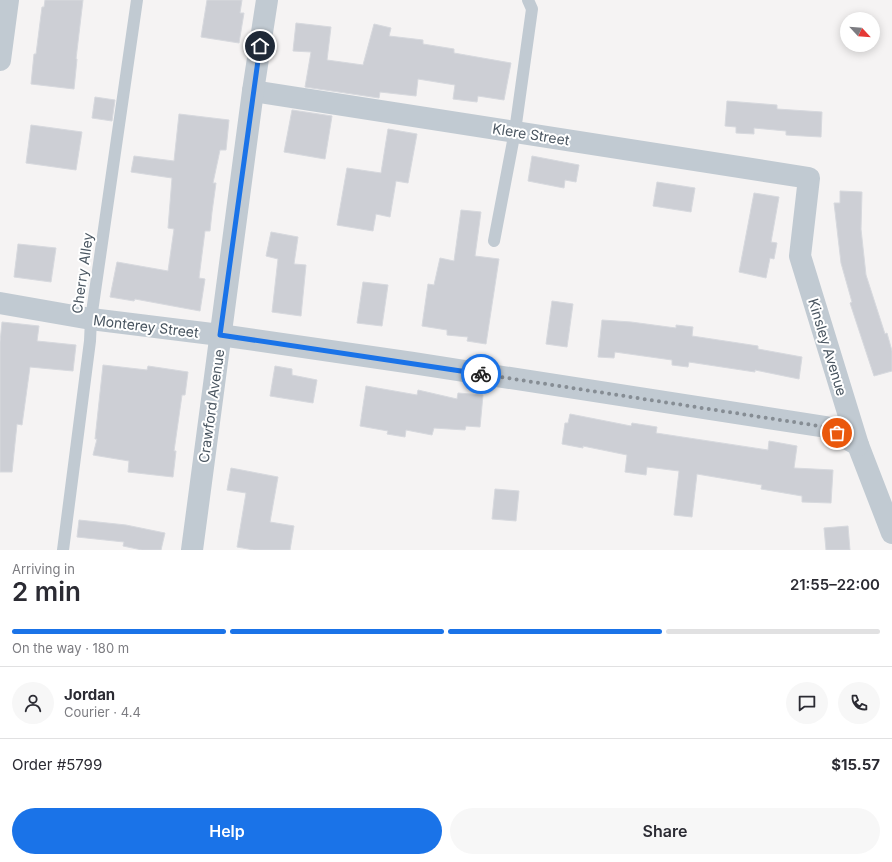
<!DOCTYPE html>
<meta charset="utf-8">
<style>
:root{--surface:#fff;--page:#f7f7f7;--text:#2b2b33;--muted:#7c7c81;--line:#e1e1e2;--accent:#1a73e8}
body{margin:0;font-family:Inter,sans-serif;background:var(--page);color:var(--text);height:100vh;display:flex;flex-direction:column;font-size:15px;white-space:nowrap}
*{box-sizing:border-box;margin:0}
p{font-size:13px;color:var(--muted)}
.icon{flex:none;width:22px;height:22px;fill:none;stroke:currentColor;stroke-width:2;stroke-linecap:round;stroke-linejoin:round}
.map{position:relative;height:550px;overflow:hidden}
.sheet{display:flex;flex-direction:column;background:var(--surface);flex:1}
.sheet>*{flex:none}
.needle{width:26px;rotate:116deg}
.fabs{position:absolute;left:840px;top:12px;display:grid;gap:8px}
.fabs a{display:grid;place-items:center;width:40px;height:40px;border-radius:50%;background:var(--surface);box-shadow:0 2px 10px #0003;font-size:20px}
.pin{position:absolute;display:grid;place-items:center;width:34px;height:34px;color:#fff;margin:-17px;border:2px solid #fff;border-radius:50%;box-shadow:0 1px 4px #0007}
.courier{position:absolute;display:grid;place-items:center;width:40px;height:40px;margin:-20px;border:3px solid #1a73e8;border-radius:50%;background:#fff;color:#222;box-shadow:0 1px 5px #0007}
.overview em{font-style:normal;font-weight:600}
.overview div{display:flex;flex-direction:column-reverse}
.overview{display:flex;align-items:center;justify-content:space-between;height:68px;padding:0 12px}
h1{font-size:26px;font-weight:600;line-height:30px}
.bar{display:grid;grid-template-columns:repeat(4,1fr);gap:6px 4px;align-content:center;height:48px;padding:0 12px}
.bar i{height:5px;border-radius:3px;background:var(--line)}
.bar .active{background:var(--accent)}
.bar p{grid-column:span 4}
.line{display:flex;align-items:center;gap:10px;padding:0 12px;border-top:1px solid var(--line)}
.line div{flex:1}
.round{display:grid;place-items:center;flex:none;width:42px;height:42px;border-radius:21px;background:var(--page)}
.action{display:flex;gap:8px;margin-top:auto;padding:8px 12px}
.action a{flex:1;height:46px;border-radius:24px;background:var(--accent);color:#fff;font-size:16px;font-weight:600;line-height:46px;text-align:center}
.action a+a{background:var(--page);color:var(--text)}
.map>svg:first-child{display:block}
.building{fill:#cdcfd5;stroke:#d7d9de}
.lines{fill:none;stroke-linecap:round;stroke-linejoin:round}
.lane{stroke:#c1cad2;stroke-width:12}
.street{stroke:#c1cad2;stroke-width:22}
.done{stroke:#868d94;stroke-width:4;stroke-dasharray:0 7.2}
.route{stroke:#1a73e8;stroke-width:5}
.labels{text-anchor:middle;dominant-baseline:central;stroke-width:4;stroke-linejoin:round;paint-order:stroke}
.street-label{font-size:14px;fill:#4a5661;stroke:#fff}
</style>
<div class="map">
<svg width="892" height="550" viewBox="0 0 892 550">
<rect width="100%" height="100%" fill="#f5f3f3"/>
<g class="building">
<path d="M45 0H83L76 59H77L74 89 31 84 34 54H36L42 7H44Z"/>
<path d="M207 0H242L240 13H244L239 43 201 37Z"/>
<path d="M296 23 331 27 327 60 363 65 374 24 391 28 389 36 423 40V44L454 49V53L511 63 504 100 478 96 477 102 453 99 455 85 418 79 416 96 380 92 379 98 305 87 311 52 293 51Z"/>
<path d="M95 97 115 100 112 121 92 118Z"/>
<path d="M727 101 777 105V109L822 112 821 137 786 135V131L754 128V134L736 133V127L725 126Z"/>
<path d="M292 110 332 116 325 159 284 152Z"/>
<path d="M179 114 229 120 226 150H220L213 183H216L212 212 210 231H205L199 278 205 279 200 311 135 299 134 301 110 297 117 262 168 271 174 229 168 228 172 178 131 172 134 156 174 161Z"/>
<path d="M31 125 82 132 76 170 26 163Z"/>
<path d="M388 129 417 134 408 183 396 181 390 217 376 214 373 231 337 225 347 168 381 173Z"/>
<path d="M532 156 579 165 576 182 565 180 564 188 528 181Z"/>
<path d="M657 182 695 188 691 212 653 206Z"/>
<path d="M840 191 862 192 861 229 866 275 885 334 887 333 892 351V371L874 376 850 303 852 302 841 263 834 203H840Z"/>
<path d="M754 193 779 197 771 242 777 243 774 259 770 258 766 278 739 272Z"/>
<path d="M461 210 481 212 475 256 499 259 486 344 467 341 468 337 447 335V330L422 326 428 284 434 285 440 258 454 261Z"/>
<path d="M271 232 298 237 294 264 306 265 301 316 272 312 278 259 266 256Z"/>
<path d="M18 244 56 248 51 282 14 277Z"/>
<path d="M363 282 388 285 382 326 357 323Z"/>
<path d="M552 301 573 304 567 347 546 344Z"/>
<path d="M602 320 631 322 676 328V325L693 327 692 336 758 346V349L802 357 799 379 755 370V372L689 362 688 367 672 365V360L615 352 614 358 598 357Z"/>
<path d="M2 322 39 326 37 341 76 345 73 371 30 367 22 425 17 424 12 472H0V342Z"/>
<path d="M103 365 147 370 148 366 188 372 185 395H182L174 451H176L173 477 128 472 129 461 93 455 97 439H95Z"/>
<path d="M275 366 292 369V375L317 380 313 403 270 396Z"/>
<path d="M366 386 417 395 418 390 457 399 458 393 483 395 480 427 466 426 465 430 434 428 432 435 406 430 405 437 387 434 388 431 360 426Z"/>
<path d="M570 414 631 426 632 423 657 427 656 433 768 450 769 441 797 446 794 468 833 470 831 503 802 502V496L761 489 762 485 697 474 692 517 674 515 679 471 647 467 646 475 625 472 627 455 583 446V448L562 444 565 423H568Z"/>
<path d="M231 468 278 477 270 522 294 526 290 550H254L237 547 246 493 227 490Z"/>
<path d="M495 489 519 491 516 521 492 519Z"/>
<path d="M79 520 126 525 165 533 161 550H142L123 546 124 542 77 537Z"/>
<path d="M848 526 850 550H826L824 528Z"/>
</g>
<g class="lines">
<g class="lane">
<path d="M494 241 515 131 532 9 528 0"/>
<path d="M63 550 90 341 91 319 137 0"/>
</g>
<g class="street">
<path d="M0 60 8 0"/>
<path d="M253 91 809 178 800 256 858 445 892 533"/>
<path d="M0 303 91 319 220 335 413 363 826 427 858 445"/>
<path d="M192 550 253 91 267 0"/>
</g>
</g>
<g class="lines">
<path class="done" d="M481 374 826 427 837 433"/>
<path class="route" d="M260 46 220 335 481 374"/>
</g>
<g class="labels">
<g class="street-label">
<text transform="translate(531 134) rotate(9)">Klere Street</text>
<text transform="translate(82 273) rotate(-82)">Cherry Alley</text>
<text transform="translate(146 326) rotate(7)">Monterey Street</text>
<text transform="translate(828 347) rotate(73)">Kinsley Avenue</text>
<text transform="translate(211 406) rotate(-82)">Crawford Avenue</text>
</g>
</g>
</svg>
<div class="fabs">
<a><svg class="needle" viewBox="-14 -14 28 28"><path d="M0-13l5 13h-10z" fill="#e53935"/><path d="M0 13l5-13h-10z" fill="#7c7c81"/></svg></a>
</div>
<div class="pin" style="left:837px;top:433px;background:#ea580c"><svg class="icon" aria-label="bag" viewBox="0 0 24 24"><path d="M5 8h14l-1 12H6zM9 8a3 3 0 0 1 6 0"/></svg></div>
<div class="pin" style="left:260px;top:46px;background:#1f2937"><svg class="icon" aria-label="home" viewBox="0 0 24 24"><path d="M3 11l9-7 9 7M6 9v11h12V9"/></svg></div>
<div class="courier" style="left:481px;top:374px"><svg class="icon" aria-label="bike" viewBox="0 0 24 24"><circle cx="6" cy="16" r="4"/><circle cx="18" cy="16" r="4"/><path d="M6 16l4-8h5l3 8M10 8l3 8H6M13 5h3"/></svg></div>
</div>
<section class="sheet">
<div class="overview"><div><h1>2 min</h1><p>Arriving in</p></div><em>21:55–22:00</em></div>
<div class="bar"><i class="active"></i><i class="active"></i><i class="active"></i><i></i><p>On the way · 180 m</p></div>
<div class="line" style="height:72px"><a class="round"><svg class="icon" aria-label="person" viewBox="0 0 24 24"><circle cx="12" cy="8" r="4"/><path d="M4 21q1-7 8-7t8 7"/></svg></a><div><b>Jordan</b><p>Courier · 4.4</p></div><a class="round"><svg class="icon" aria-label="chat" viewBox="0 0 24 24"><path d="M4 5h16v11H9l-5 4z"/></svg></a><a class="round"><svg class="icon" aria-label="phone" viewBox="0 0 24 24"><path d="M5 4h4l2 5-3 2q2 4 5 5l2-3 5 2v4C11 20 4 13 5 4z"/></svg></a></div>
<div class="line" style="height:52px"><div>Order #5799</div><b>$15.57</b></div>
<div class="action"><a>Help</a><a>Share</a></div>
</section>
